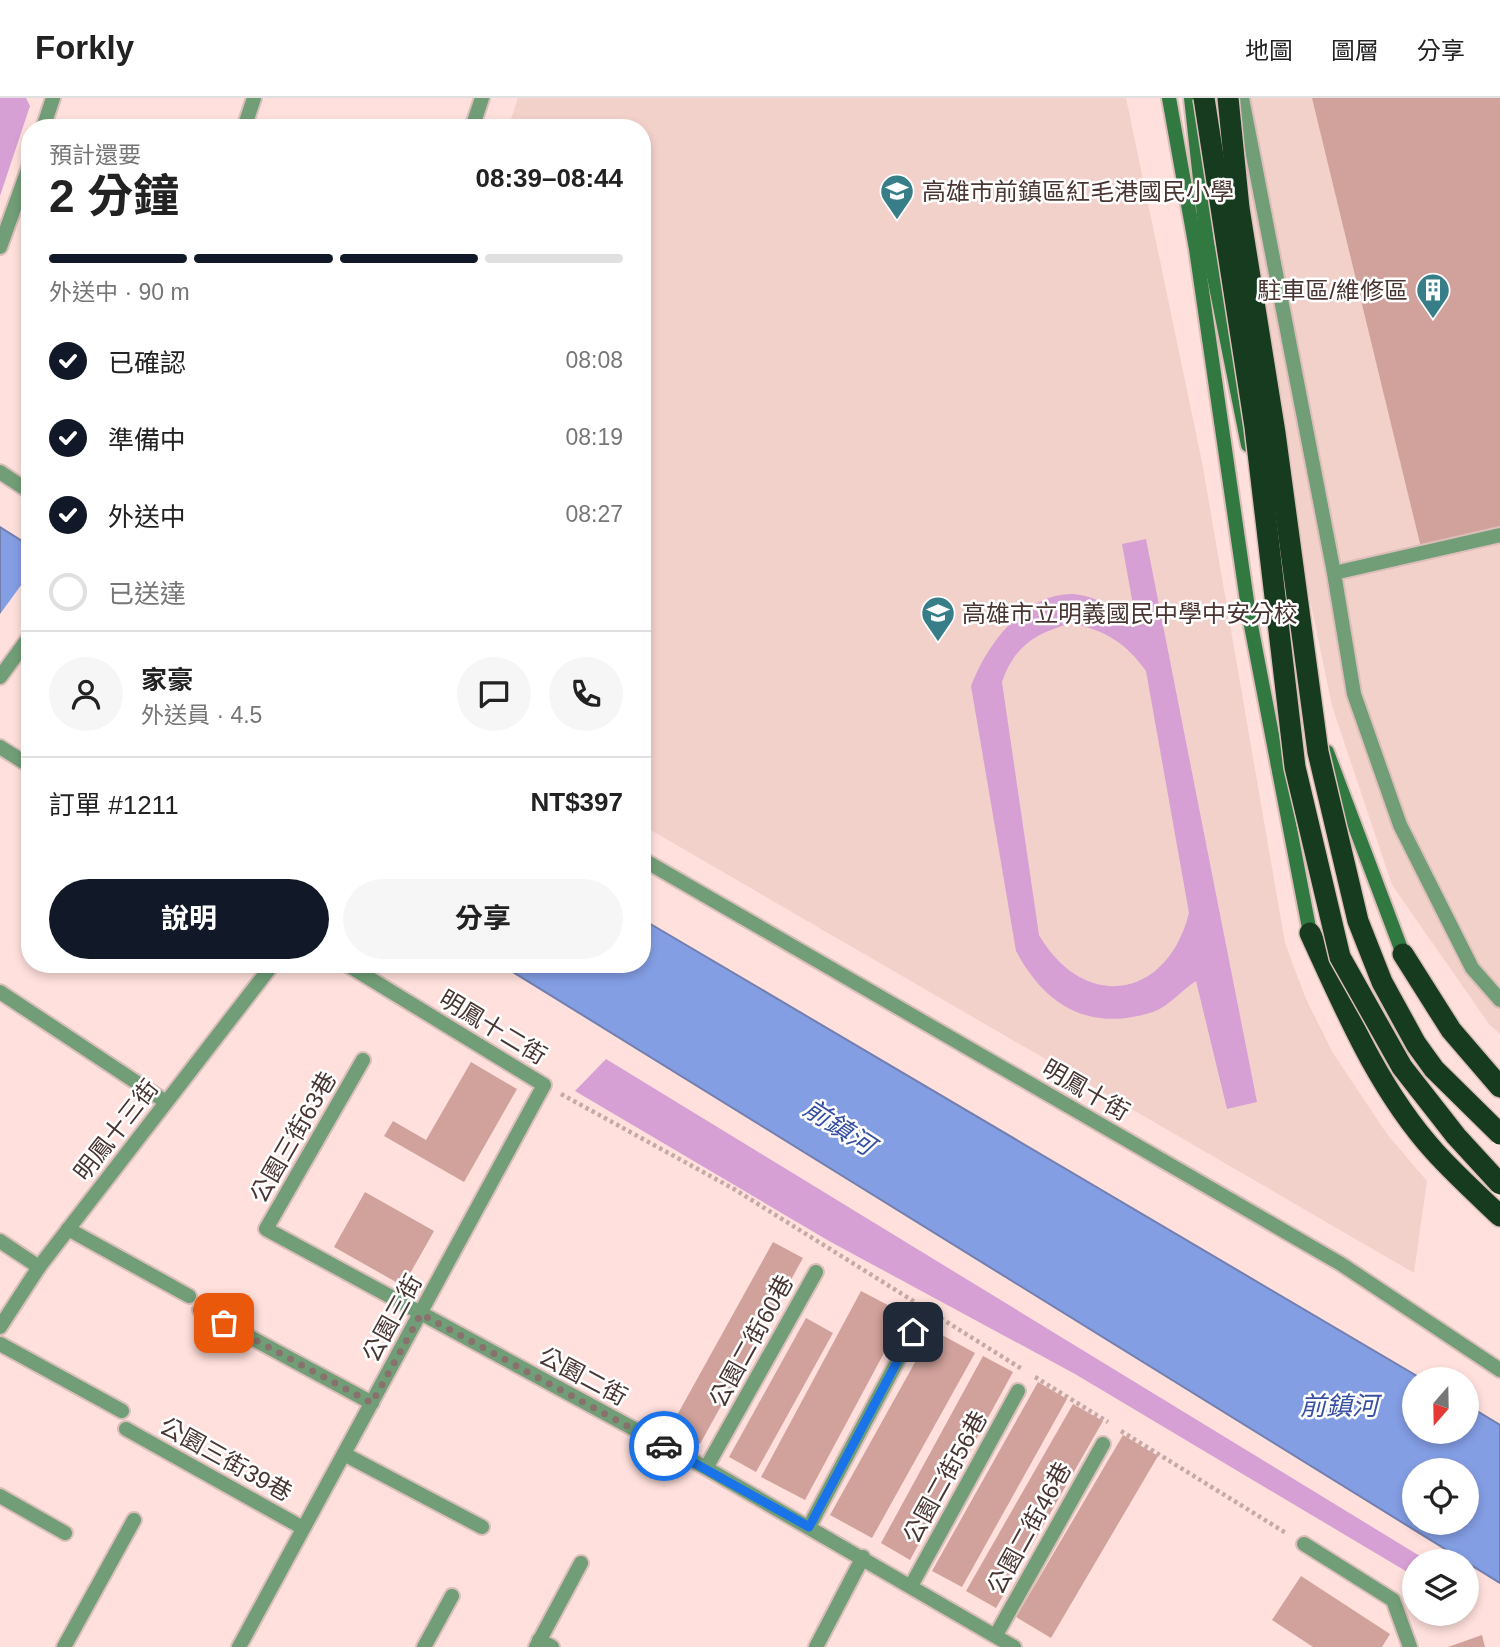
<!DOCTYPE html>
<html lang="zh-TW">
<meta charset="utf-8">
<style>
:root{--surface:#fff;--page:#f6f6f6;--text:#222;--muted:#767676;--line:#e0e0e0;--accent:#111827}
body{margin:0;font-family:Helvetica,"Noto Sans TC",sans-serif;background:var(--page);color:var(--text);height:100vh;display:flex;flex-direction:column;font-size:26px;white-space:nowrap}
*{box-sizing:border-box;margin:0}
p{font-size:23px;color:var(--muted)}
.icon{flex:none;width:38px;height:38px;fill:none;stroke:currentColor;stroke-width:2;stroke-linecap:round;stroke-linejoin:round}
.map{position:relative;flex:1;overflow:hidden}
.sheet{position:absolute;left:21px;top:21px;width:630px;height:854px;display:flex;flex-direction:column;background:var(--surface);border-radius:28px;box-shadow:0 4px 10px #0003}
.sheet>*{flex:none}
.needle{width:46px;rotate:200deg}
.fabs{position:absolute;left:1402px;top:1269px;display:grid;gap:14px}
.fabs a{display:grid;place-items:center;width:77px;height:77px;border-radius:50%;background:var(--surface);box-shadow:0 4px 10px #0003;font-size:35px}
.pin{position:absolute;display:grid;place-items:center;width:60px;height:60px;color:#fff;margin:-30px;border-radius:14px;box-shadow:0 4px 10px #0006}
.courier{position:absolute;display:grid;place-items:center;width:70px;height:70px;margin:-35px;border:5px solid #1a73e8;border-radius:50%;background:#fff;color:#222;box-shadow:0 2px 9px #0007}
.summary em{font-style:normal;font-weight:700}
.summary div{display:flex;flex-direction:column-reverse}
.summary{display:flex;align-items:center;justify-content:space-between;height:119px;padding:0 28px}
h1{font-size:46px;font-weight:700;line-height:52px}
.bar{display:grid;grid-template-columns:repeat(4,1fr);gap:10px 7px;align-content:center;height:84px;padding:0 28px}
.bar i{height:9px;border-radius:5px;background:var(--line)}
.bar .current{background:var(--accent)}
.bar p{grid-column:span 4}
.line{display:flex;align-items:center;gap:18px;padding:0 28px;border-top:2px solid var(--line)}
.line div{flex:1}
.round{display:grid;place-items:center;flex:none;width:74px;height:74px;border-radius:37px;background:var(--page)}
ol{padding:0 28px;list-style:none}
li{display:flex;align-items:center;gap:21px;height:77px}
li p{margin-inline-start:auto}
li .icon{padding:7px;border-radius:50%;background:var(--accent);color:#fff;stroke-width:4}
li:last-child{color:var(--muted)}
li i{width:38px;height:38px;border:4px solid var(--line);border-radius:50%}
.cta{display:flex;gap:14px;margin-top:auto;padding:14px 28px}
.cta a{flex:1;height:80px;border-radius:42px;background:var(--accent);color:#fff;font-size:28px;font-weight:700;line-height:80px;text-align:center}
.cta a+a{background:var(--page);color:var(--text)}
header{display:flex;align-items:center;gap:42px;box-sizing:border-box;height:98px;padding:0 35px;background:var(--surface);border-bottom:2px solid var(--line)}
header strong{font-size:33px}
nav{display:flex;gap:38px;margin-inline-start:auto;font-size:24px}
.map>svg:first-child{display:block}
.built{fill:#f3d1cb}
.green{fill:#d7a0d4;fill-rule:evenodd}
.water{fill:#849ee4;stroke:#727faf;stroke-width:2;fill-rule:evenodd}
.pier{fill:#ffe0dc}
.building{fill:#d1a29b}
.lines{fill:none;stroke-linecap:round;stroke-linejoin:round}
.lane-casing{stroke:#dbbeba;stroke-width:18}
.street-casing{stroke:#dbbeba;stroke-width:18}
.secondary-casing{stroke:#dbbeba;stroke-width:18}
.highway-casing{stroke:#dbbeba;stroke-width:24}
.path{stroke:#c5a9a6;stroke-width:4.5;stroke-dasharray:3.5 3.5;stroke-linecap:butt}
.lane{stroke:#719e77;stroke-width:14}
.street{stroke:#719e77;stroke-width:14}
.secondary{stroke:#317940;stroke-width:14}
.highway{stroke:#173b1e;stroke-width:21}
.highway-bridge-casing{stroke:#dbbeba;stroke-width:24;stroke-linecap:butt}
.highway-bridge{stroke:#173b1e;stroke-width:21}
.done{stroke:#89726e;stroke-width:7;stroke-dasharray:0 12.6}
.route{stroke:#1a73e8;stroke-width:9}
.labels{text-anchor:middle;dominant-baseline:central;stroke-width:5;stroke-linejoin:round;paint-order:stroke}
.poi-label{font-size:24px;fill:#493633;stroke:#fff;text-anchor:start}
.street-label{font-size:24px;fill:#493633;stroke:#fff}
.water-label{font-size:26px;font-style:italic;fill:#3750a2;stroke:#fff}
</style>
<header>
<strong>Forkly</strong>
<nav><a>地圖</a><a>圖層</a><a>分享</a></nav>
</header>
<div class="map">
<svg width="1500" height="1549" viewBox="0 0 1500 1549">
<rect width="100%" height="100%" fill="#ffe0dc"/>
<g class="built">
<path d="M518 0H1126L1202 364 1285 845 1306 901 1333 955 1387 1036 1427 1083 1414 1175 642 727V30H508Z"/>
<path d="M1206 0H1500V936L1489 926 1392 787 1332 608Z"/>
</g>
<g class="green">
<path d="M0 0H26L30 8 0 98Z"/>
<path d="M1146 441 1257 1004 1227 1011 1196 883C1183 891 1168 909 1153 914 1090 934 1046 909 1016 853L971 588C986 547 1025 494 1074 496 1095 498 1116 511 1135 518L1122 446ZM1071 525C1106 533 1125 544 1146 573L1189 815C1167 902 1084 914 1039 837L1002 584C1015 547 1035 536 1071 525Z"/>
<path d="M606 961 1428 1463H1429H1414V1478L1075 1276 829 1143 575 993Z"/>
</g>
<g class="water">
<path d="M0 429 30 448V576L0 557Z"/>
<path d="M642 821 1422 1281H1414V1334H1466L1467 1307 1500 1327V1485L500 866H642ZM1414 1372H1466V1424H1414Z"/>
</g>
<path class="pier" d="M30 475V579L0 561V516Z"/>
<g class="building">
<path d="M1312 0H1500V443L1424 462Z"/>
<path d="M471 964 517 991 464 1084 384 1038 393 1023 426 1042Z"/>
<path d="M365 1094 434 1133 403 1188 334 1149Z"/>
<path d="M773 1144 803 1160 700 1346 670 1330Z"/>
<path d="M861 1193 905 1216 805 1402 761 1379Z"/>
<path d="M806 1220 833 1235 756 1374 729 1359Z"/>
<path d="M933 1232 975 1255 872 1440 830 1417Z"/>
<path d="M983 1258 1013 1274 910 1462 881 1445Z"/>
<path d="M1038 1284 1067 1301 962 1489 932 1473Z"/>
<path d="M1073 1306 1103 1323 996 1510 966 1493Z"/>
<path d="M1123 1337 1158 1358 1051 1540 1016 1519Z"/>
<path d="M1301 1478 1390 1536 1382 1549H1313L1272 1522Z"/>
<path d="M1482 1537 1485 1549H1448Z"/>
</g>
<g class="lines">
<g class="lane-casing">
<g id="lane">
<path d="M1242 0 1334 475 1354 596 1400 727 1472 870 1500 902"/>
<path d="M43 30 53 0"/>
<path d="M0 149 30 66"/>
<path d="M1334 475 1500 437"/>
<path d="M539 1542 552 1549"/>
<path d="M536 1549 581 1465"/>
</g>
</g>
<g class="street-casing">
<g id="street">
<path d="M244 30 254 0"/>
<path d="M472 30 482 0"/>
<path d="M0 374 30 394"/>
<path d="M0 579 30 538"/>
<path d="M0 649 30 668"/>
<path d="M642 761 1341 1166 1500 1272"/>
<path d="M0 894 166 1004"/>
<path d="M363 962 266 1131 706 1370 1014 1549"/>
<path d="M68 1131 189 1198"/>
<path d="M0 1143 39 1169"/>
<path d="M200 1212 372 1305"/>
<path d="M0 1229 39 1169 273 866"/>
<path d="M0 1246 122 1313"/>
<path d="M126 1331 303 1430"/>
<path d="M344 1356 482 1429"/>
<path d="M706 1370 816 1174"/>
<path d="M0 1398 65 1435"/>
<path d="M809 1429 913 1234"/>
<path d="M1304 1446 1393 1502 1410 1549"/>
<path d="M911 1488 1018 1293"/>
<path d="M996 1537 1103 1346"/>
<path d="M64 1549 134 1422"/>
<path d="M239 1549 544 987 346 866"/>
<path d="M424 1549 452 1498"/>
<path d="M816 1549 863 1459"/>
</g>
</g>
<g class="secondary-casing">
<g id="secondary">
<path d="M1169 0 1196 151 1249 517 1310 835"/>
<path d="M1191 0 1207 144 1248 347"/>
<path d="M1285 510 1296 558"/>
<path d="M1327 654 1403 856"/>
</g>
</g>
<g class="highway-casing">
<g id="highway">
<path d="M1310 835C1345 911 1378 991 1435 1054 1455 1076 1478 1097 1500 1118"/>
<path d="M1403 856 1451 932 1500 989"/>
</g>
</g>
<g class="path">
<path d="M561 996 734 1091 1022 1271"/>
<path d="M1035 1279 1108 1324"/>
<path d="M1121 1333 1286 1435"/>
</g>
<use href="#lane" class="lane"/>
<use href="#street" class="street"/>
<use href="#secondary" class="secondary"/>
<use href="#highway" class="highway"/>
<g class="highway-bridge-casing">
<g id="highway-bridge">
<path d="M1204 0 1255 329 1295 669 1340 859 1402 969 1456 1038 1500 1086"/>
<path d="M1228 0 1239 110 1275 335 1318 654 1358 823 1382 884 1416 946 1434 971 1500 1036"/>
</g>
</g>
<use href="#highway-bridge" class="highway-bridge"/>
</g>
<g class="lines">
<path class="done" d="M224 1225 372 1305 421 1216 664 1348"/>
<path class="route" d="M664 1348 809 1429 913 1234"/>
</g>
<defs>
<g id="school-pin" transform="scale(1.75)"><path d="M0 17L-7.5 6A9.5 9.5 0 1 1 7.5 6Z" fill="#377e88" stroke="#fff"/><path d="M0-5L7-2L0 1L-7-2ZM-4 1L0 2.5L4 1V4Q0 6-4 4Z" fill="#fff"/></g>
<g id="building-pin" transform="scale(1.75)"><path d="M0 17L-7.5 6A9.5 9.5 0 1 1 7.5 6Z" fill="#377e88" stroke="#fff"/><path d="M-4-6H4V6H1V3H-1V6H-4ZM-2.5-4.3h1.7v1.8h-1.7ZM.8-4.3h1.7v1.8H.8ZM-2.5-1h1.7V.8h-1.7ZM.8-1h1.7V.8H.8Z" fill="#fff"/></g>
</defs>
<g fill-rule="evenodd">
<use href="#school-pin" x="897" y="93"/>
<use href="#building-pin" x="1433" y="192"/>
<use href="#school-pin" x="938" y="515"/>
</g>
<g class="labels">
<g class="poi-label">
<text x="922" y="93">高雄市前鎮區紅毛港國民小學</text>
<text x="1408" y="192" text-anchor="end">駐車區/維修區</text>
<text x="962" y="515">高雄市立明義國民中學中安分校</text>
</g>
<g class="street-label">
<text transform="translate(493 929) rotate(31)">明鳳十二街</text>
<text transform="translate(1086 992) rotate(30)">明鳳十街</text>
<text transform="translate(116 1032) rotate(-52)">明鳳十三街</text>
<text transform="translate(293 1039) rotate(-60)">公園三街63巷</text>
<text transform="translate(392 1220) rotate(-61)">公園三街</text>
<text transform="translate(751 1243) rotate(-61)">公園二街60巷</text>
<text transform="translate(583 1278) rotate(28)">公園二街</text>
<text transform="translate(226 1361) rotate(29)">公園三街39巷</text>
<text transform="translate(945 1379) rotate(-61)">公園二街56巷</text>
<text transform="translate(1029 1430) rotate(-61)">公園二街46巷</text>
</g>
<g class="water-label">
<text transform="translate(839 1029) rotate(33)">前鎮河</text>
<text x="1339" y="1308">前鎮河</text>
</g>
</g>
</svg>
<div class="fabs">
<a><svg class="needle" viewBox="-14 -14 28 28"><path d="M0-13l5 13h-10z" fill="#e53935"/><path d="M0 13l5-13h-10z" fill="#767676"/></svg></a>
<a><svg class="icon" aria-label="locate" viewBox="0 0 24 24"><circle cx="12" cy="12" r="6"/><path d="M12 2v4M12 18v4M2 12h4M18 12h4"/></svg></a>
<a><svg class="icon" aria-label="layers" viewBox="0 0 24 24"><path d="M12 4l9 5-9 5-9-5zM3 14l9 5 9-5"/></svg></a>
</div>
<div class="pin" style="left:224px;top:1225px;background:#ea580c"><svg class="icon" aria-label="bag" viewBox="0 0 24 24"><path d="M5 8h14l-1 12H6zM9 8a3 3 0 0 1 6 0"/></svg></div>
<div class="pin" style="left:913px;top:1234px;background:#1f2937"><svg class="icon" aria-label="home" viewBox="0 0 24 24"><path d="M3 11l9-7 9 7M6 9v11h12V9"/></svg></div>
<div class="courier" style="left:664px;top:1348px"><svg class="icon" aria-label="car" viewBox="0 0 24 24"><path d="M5 17H2v-5l4-1 3-4h7l3 4 3 1v5h-3M9 17h6M6 11h13"/><circle cx="7" cy="17" r="2"/><circle cx="17" cy="17" r="2"/></svg></div>
<section class="sheet">
<div class="summary"><div><h1>2 分鐘</h1><p>預計還要</p></div><em>08:39–08:44</em></div>
<div class="bar"><i class="current"></i><i class="current"></i><i class="current"></i><i></i><p>外送中 · 90 m</p></div>
<ol>
<li><svg class="icon" aria-label="check" viewBox="0 0 24 24"><path d="M5 12l5 5 9-10"/></svg>已確認<p>08:08</p></li>
<li><svg class="icon" aria-label="check" viewBox="0 0 24 24"><path d="M5 12l5 5 9-10"/></svg>準備中<p>08:19</p></li>
<li><svg class="icon" aria-label="check" viewBox="0 0 24 24"><path d="M5 12l5 5 9-10"/></svg>外送中<p>08:27</p></li>
<li><i></i>已送達</li>
</ol>
<div class="line" style="height:126px"><a class="round"><svg class="icon" aria-label="person" viewBox="0 0 24 24"><circle cx="12" cy="8" r="4"/><path d="M4 21q1-7 8-7t8 7"/></svg></a><div><b>家豪</b><p>外送員 · 4.5</p></div><a class="round"><svg class="icon" aria-label="chat" viewBox="0 0 24 24"><path d="M4 5h16v11H9l-5 4z"/></svg></a><a class="round"><svg class="icon" aria-label="phone" viewBox="0 0 24 24"><path d="M5 4h4l2 5-3 2q2 4 5 5l2-3 5 2v4C11 20 4 13 5 4z"/></svg></a></div>
<div class="line" style="height:91px"><div>訂單 #1211</div><b>NT$397</b></div>
<div class="cta"><a>說明</a><a>分享</a></div>
</section>
</div>
